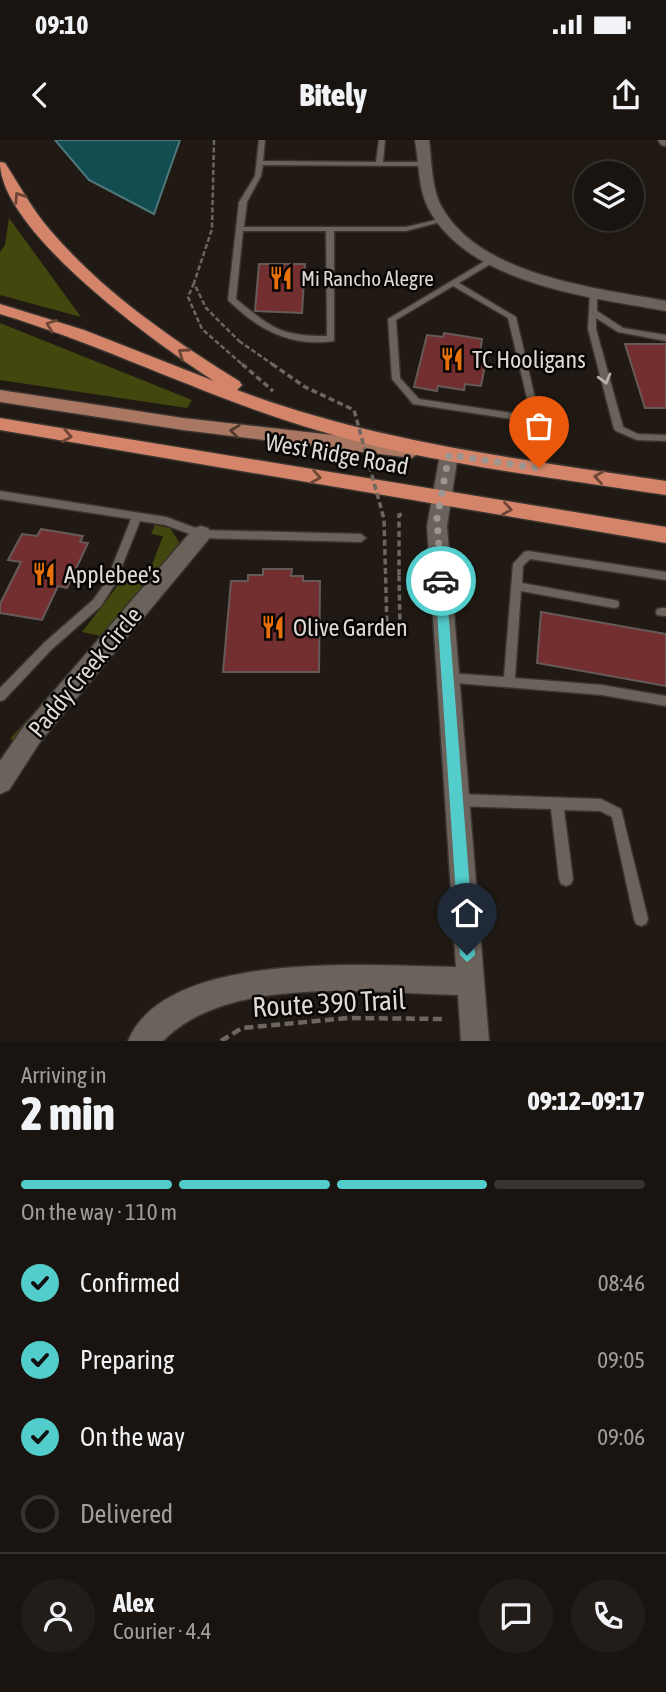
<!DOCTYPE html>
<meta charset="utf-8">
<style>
:root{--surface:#19140f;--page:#221d18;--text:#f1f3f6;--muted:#9f9e9e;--line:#37332f;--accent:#53cdcb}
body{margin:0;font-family:"Asap Condensed",sans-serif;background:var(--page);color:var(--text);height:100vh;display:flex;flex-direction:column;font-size:26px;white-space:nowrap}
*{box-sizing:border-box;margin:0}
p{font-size:23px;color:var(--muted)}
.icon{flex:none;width:38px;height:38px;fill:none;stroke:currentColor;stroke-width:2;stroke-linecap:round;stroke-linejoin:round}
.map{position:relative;height:901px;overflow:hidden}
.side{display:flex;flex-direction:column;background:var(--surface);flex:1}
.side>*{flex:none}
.tools{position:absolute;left:574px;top:21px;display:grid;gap:14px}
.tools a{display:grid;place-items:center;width:70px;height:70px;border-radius:50%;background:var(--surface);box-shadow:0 4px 18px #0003,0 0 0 2px var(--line);font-size:35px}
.pin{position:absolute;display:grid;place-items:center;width:60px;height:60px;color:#fff;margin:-72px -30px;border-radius:50% 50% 50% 0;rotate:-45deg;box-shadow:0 0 7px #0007}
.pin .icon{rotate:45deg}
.courier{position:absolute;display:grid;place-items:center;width:70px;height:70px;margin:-35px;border:5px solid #53cdcb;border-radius:50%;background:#fff;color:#222;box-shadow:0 2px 9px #0007}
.summary em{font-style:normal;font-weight:800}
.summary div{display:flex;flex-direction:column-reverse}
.summary{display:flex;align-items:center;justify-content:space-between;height:119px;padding:0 21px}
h1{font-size:46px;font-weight:800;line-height:52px}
.bar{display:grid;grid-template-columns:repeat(4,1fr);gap:10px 7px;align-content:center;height:84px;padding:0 21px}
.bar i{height:9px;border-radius:5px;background:var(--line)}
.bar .current{background:var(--accent)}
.bar p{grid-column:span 4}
.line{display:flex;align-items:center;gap:18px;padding:0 21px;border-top:2px solid var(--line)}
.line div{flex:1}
.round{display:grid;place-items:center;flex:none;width:74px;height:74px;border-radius:37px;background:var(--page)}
ol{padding:0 21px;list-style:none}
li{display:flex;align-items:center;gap:21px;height:77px}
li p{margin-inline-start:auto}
li .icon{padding:7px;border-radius:50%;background:var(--accent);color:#111;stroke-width:4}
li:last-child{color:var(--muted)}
li i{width:38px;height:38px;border:4px solid var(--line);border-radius:50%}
.status{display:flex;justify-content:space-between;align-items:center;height:49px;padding:0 35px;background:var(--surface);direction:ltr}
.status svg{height:19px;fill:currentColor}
header{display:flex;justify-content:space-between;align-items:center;height:91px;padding:0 21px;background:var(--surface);font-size:32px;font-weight:800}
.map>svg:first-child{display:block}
.forest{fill:#41470d}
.water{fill:#124d51;stroke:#4f7779;stroke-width:2}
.building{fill:#732f30;stroke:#665a59;stroke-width:2}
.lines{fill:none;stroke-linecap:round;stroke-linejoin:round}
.lane-casing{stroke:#393430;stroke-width:3}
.street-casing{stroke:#393430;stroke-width:3}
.primary-casing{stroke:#393430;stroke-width:3}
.highway-casing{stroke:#393430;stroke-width:3}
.path-far2{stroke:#6c6661;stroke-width:2.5;stroke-dasharray:5 2.5;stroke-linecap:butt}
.path-far1{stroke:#6c6661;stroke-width:3.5;stroke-dasharray:6 3.5;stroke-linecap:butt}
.path{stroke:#6c6661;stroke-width:4.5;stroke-dasharray:9 4.5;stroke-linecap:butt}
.lane{fill:#6b635b;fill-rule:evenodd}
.street{fill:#6b635b;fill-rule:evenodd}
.primary{fill:#aa7763;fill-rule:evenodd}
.highway{fill:#d48569;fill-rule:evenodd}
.path-bridge-far1{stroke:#6c6661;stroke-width:2.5;stroke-dasharray:5 2.5;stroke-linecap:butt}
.path-bridge{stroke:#6c6661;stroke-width:3.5;stroke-dasharray:6 3.5;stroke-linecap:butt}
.oneway{stroke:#6e4636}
.oneway2{stroke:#b6b0aa}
.oneway3{stroke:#51392f}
.route{fill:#53cdcb}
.done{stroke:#9c9691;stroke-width:7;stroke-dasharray:0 12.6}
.labels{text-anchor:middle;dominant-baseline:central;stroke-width:5;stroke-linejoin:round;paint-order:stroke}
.far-poi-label{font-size:21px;fill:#ded9d5;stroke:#080604;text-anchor:start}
.poi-label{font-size:24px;fill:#ded9d5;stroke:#080604;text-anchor:start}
.street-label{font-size:24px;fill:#ded9d5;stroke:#080604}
.near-street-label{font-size:28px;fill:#ded9d5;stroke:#080604}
</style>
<div class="status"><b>09:10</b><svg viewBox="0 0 49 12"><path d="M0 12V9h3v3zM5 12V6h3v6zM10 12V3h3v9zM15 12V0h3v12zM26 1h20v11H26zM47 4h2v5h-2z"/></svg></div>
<header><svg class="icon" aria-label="back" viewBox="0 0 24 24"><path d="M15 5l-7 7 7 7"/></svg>Bitely<svg class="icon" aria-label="share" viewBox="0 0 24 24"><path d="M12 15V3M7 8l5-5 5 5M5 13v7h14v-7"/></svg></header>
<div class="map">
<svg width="666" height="901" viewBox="0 0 666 901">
<rect width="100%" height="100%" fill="#211a14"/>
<g class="forest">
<path d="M9 78 81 177 0 155V112L5 105Z"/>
<path d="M0 183 192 260 187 268 0 240Z"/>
<path d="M155 385 170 388 179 402 176 412 15 601 10 599 101 496 82 492 116 448 122 434 147 438 163 396 151 394Z"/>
</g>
<path class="water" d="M55 0H180L154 74 89 40Z"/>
<g class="building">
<path d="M259 124H305L302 173 255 171Z"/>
<path d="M444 193 482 199 479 219 486 220 481 246 465 244 464 250 438 246 437 251 414 247 427 195 443 197Z"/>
<path d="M625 204H666V268H645Z"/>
<path d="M41 389 83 396 80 402 88 403 67 448 58 446 42 480 0 473V464L21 422 8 420 22 394 37 396Z"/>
<path d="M263 429H292L291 436H303V441H320L319 532H223L231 441H248V435H263Z"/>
<path d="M541 472 666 494V546L537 523Z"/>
</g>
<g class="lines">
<g class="lane-casing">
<g id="lane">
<path d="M259 0H265L263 21 376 22 379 0H385L383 22H426L429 24 426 26 263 25 261 36 247 62 244 87H406L444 78 448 80 406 91H334V201C291 207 258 190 228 160L239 62 255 36ZM243 91H326L327 196C280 196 272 188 236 159Z"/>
<path d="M490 118 497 120 459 143 516 177 535 258 530 272 512 279 413 264 392 239 388 179ZM453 146 508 178 527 258 523 268 511 273 419 259 400 238 396 180Z"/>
<path d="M590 152H596L597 154V171L623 188 666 195V201L618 192 596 178V189L623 287 638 294 666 295V301L637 300 616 291 614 289 588 189Z"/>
<path d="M0 351 166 377 201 390 361 394 366 398 361 402 201 398 165 385 140 381 115 444 101 466 52 509 4 560 0 561V548L44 503 93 460 106 442 131 379 0 359Z"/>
<path d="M528 411 666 432V440L530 419 523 426 522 443 614 460 618 461 619 464 618 467 614 468 521 451 515 538 602 545 666 556V566L602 555 444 542 442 538 444 534 448 533 504 537 513 424 524 412Z"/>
<path d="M661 468H666V476L657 475 656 472 657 469Z"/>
<path d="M456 654 601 659 621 669 648 779 646 784 641 786 636 784 634 779 612 677 600 671 564 670 573 739 571 744 566 746 561 744 559 739 551 669 456 666 452 664 450 660 452 656Z"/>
</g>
</g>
<g class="street-casing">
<g id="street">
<path d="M415 0H429C432 22 431 49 443 69 482 136 596 148 666 161V171C590 157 468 144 428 68 418 48 419 22 415 0Z"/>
<path d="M658 0H666V6L661 5Z"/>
<path d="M449 308 458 315 447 386 489 901H461L458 855C371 853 228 834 163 901H128C166 808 374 826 456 827L427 386 440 315Z"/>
<path d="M201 386 208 388 211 394 208 400 40 602 9 650 0 654V621L24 586 194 388Z"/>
</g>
</g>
<g class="primary-casing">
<path id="primary" d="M0 250 183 278 412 304 421 311 412 318 183 290 0 262Z"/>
</g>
<g class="highway-casing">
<g id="highway">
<path d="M0 22 5 23C20 46 32 69 50 90 103 152 170 198 239 241L242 245 237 250C375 302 520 319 666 341V355C544 336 420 323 303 286 200 254 103 205 0 174V164L84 190 214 241C158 205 0 92 0 22Z"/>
<path d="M0 278 666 387V403L0 290Z"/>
</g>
</g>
<g class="path-far2">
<path d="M214 0 212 89 194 143 206 168 239 201"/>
<path d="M194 143 188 157 202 189 244 226"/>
</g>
<g class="path-far1">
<path d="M242 224 273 251"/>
<path d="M399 435V375L405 373"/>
</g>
<path class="path" d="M221 901 242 888 348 878 442 879"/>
<use href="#lane" class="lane"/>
<use href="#street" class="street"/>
<use href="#primary" class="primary"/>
<use href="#highway" class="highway"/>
<path class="path-bridge-far1" d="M239 201 275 226"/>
<path class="path-bridge" d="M272 224 305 247 354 270 384 379 387 487 394 494 400 487 399 435"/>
</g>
<defs><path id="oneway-chevron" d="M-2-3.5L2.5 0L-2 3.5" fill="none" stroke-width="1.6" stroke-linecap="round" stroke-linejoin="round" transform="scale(1.75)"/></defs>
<g class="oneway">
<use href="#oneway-chevron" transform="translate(19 57) rotate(-123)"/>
<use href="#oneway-chevron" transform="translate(51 185) rotate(-160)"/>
<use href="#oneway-chevron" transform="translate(183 213) rotate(-145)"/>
<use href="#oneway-chevron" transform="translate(67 296) rotate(10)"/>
<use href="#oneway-chevron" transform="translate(316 337) rotate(10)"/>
<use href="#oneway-chevron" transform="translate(599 337) rotate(-171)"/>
<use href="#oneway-chevron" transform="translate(507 369) rotate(9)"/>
</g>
<use class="oneway2" href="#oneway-chevron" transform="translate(605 239) rotate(75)"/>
<use class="oneway3" href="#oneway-chevron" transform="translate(235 291) rotate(-173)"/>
<path class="route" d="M441 436 446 441 475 815 467 822 460 815 435 441Z"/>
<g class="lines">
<path class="done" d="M441 441 437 378 449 315 539 328"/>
</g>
<defs>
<g id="restaurant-bare" transform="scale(1.89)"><path d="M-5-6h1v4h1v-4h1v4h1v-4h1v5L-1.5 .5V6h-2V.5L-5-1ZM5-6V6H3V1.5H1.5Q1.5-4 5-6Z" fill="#e8710a" stroke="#080604" stroke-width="2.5" paint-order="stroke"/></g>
</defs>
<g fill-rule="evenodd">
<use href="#restaurant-bare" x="281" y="138"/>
<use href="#restaurant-bare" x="452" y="219"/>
<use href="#restaurant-bare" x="44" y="434"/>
<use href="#restaurant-bare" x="273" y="487"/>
</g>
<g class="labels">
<g class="far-poi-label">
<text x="301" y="138">Mi Rancho Alegre</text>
</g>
<g class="poi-label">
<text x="472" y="219">TC Hooligans</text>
<text x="64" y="434">Applebee's</text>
<text x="293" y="487">Olive Garden</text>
</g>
<g class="street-label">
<text transform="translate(337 314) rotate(10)">West Ridge Road</text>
<text transform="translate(85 532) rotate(-50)">Paddy Creek Circle</text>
</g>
<g class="near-street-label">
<text transform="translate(329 863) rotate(-3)">Route 390 Trail</text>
</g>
</g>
</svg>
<div class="tools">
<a><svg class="icon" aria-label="layers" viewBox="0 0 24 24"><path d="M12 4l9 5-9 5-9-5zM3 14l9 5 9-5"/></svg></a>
</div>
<div class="pin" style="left:539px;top:328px;background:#ea580c"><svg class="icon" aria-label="bag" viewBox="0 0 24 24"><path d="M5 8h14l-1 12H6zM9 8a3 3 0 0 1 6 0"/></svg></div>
<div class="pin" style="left:467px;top:815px;background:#1f2937"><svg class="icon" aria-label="home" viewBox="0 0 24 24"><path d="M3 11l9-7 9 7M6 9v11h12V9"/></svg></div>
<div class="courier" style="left:441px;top:441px"><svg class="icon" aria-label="car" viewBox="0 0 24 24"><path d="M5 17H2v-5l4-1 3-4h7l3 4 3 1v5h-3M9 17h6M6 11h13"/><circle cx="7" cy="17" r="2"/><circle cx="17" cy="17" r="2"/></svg></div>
</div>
<section class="side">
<div class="summary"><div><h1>2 min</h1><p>Arriving in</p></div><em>09:12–09:17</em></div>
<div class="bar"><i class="current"></i><i class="current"></i><i class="current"></i><i></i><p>On the way · 110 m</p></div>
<ol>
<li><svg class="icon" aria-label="check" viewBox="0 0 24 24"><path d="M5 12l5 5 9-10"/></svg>Confirmed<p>08:46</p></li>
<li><svg class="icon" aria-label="check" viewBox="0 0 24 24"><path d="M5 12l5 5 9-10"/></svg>Preparing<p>09:05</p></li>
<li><svg class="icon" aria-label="check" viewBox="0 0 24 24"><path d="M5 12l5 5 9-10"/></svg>On the way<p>09:06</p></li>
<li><i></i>Delivered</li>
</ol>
<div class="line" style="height:126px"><a class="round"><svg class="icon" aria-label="person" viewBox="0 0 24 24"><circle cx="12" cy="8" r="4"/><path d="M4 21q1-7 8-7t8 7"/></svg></a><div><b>Alex</b><p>Courier · 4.4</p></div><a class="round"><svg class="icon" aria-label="chat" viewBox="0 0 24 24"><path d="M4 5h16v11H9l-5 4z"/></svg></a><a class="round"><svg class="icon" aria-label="phone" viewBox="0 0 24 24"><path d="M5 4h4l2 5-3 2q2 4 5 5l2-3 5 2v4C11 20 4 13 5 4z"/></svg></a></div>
</section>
